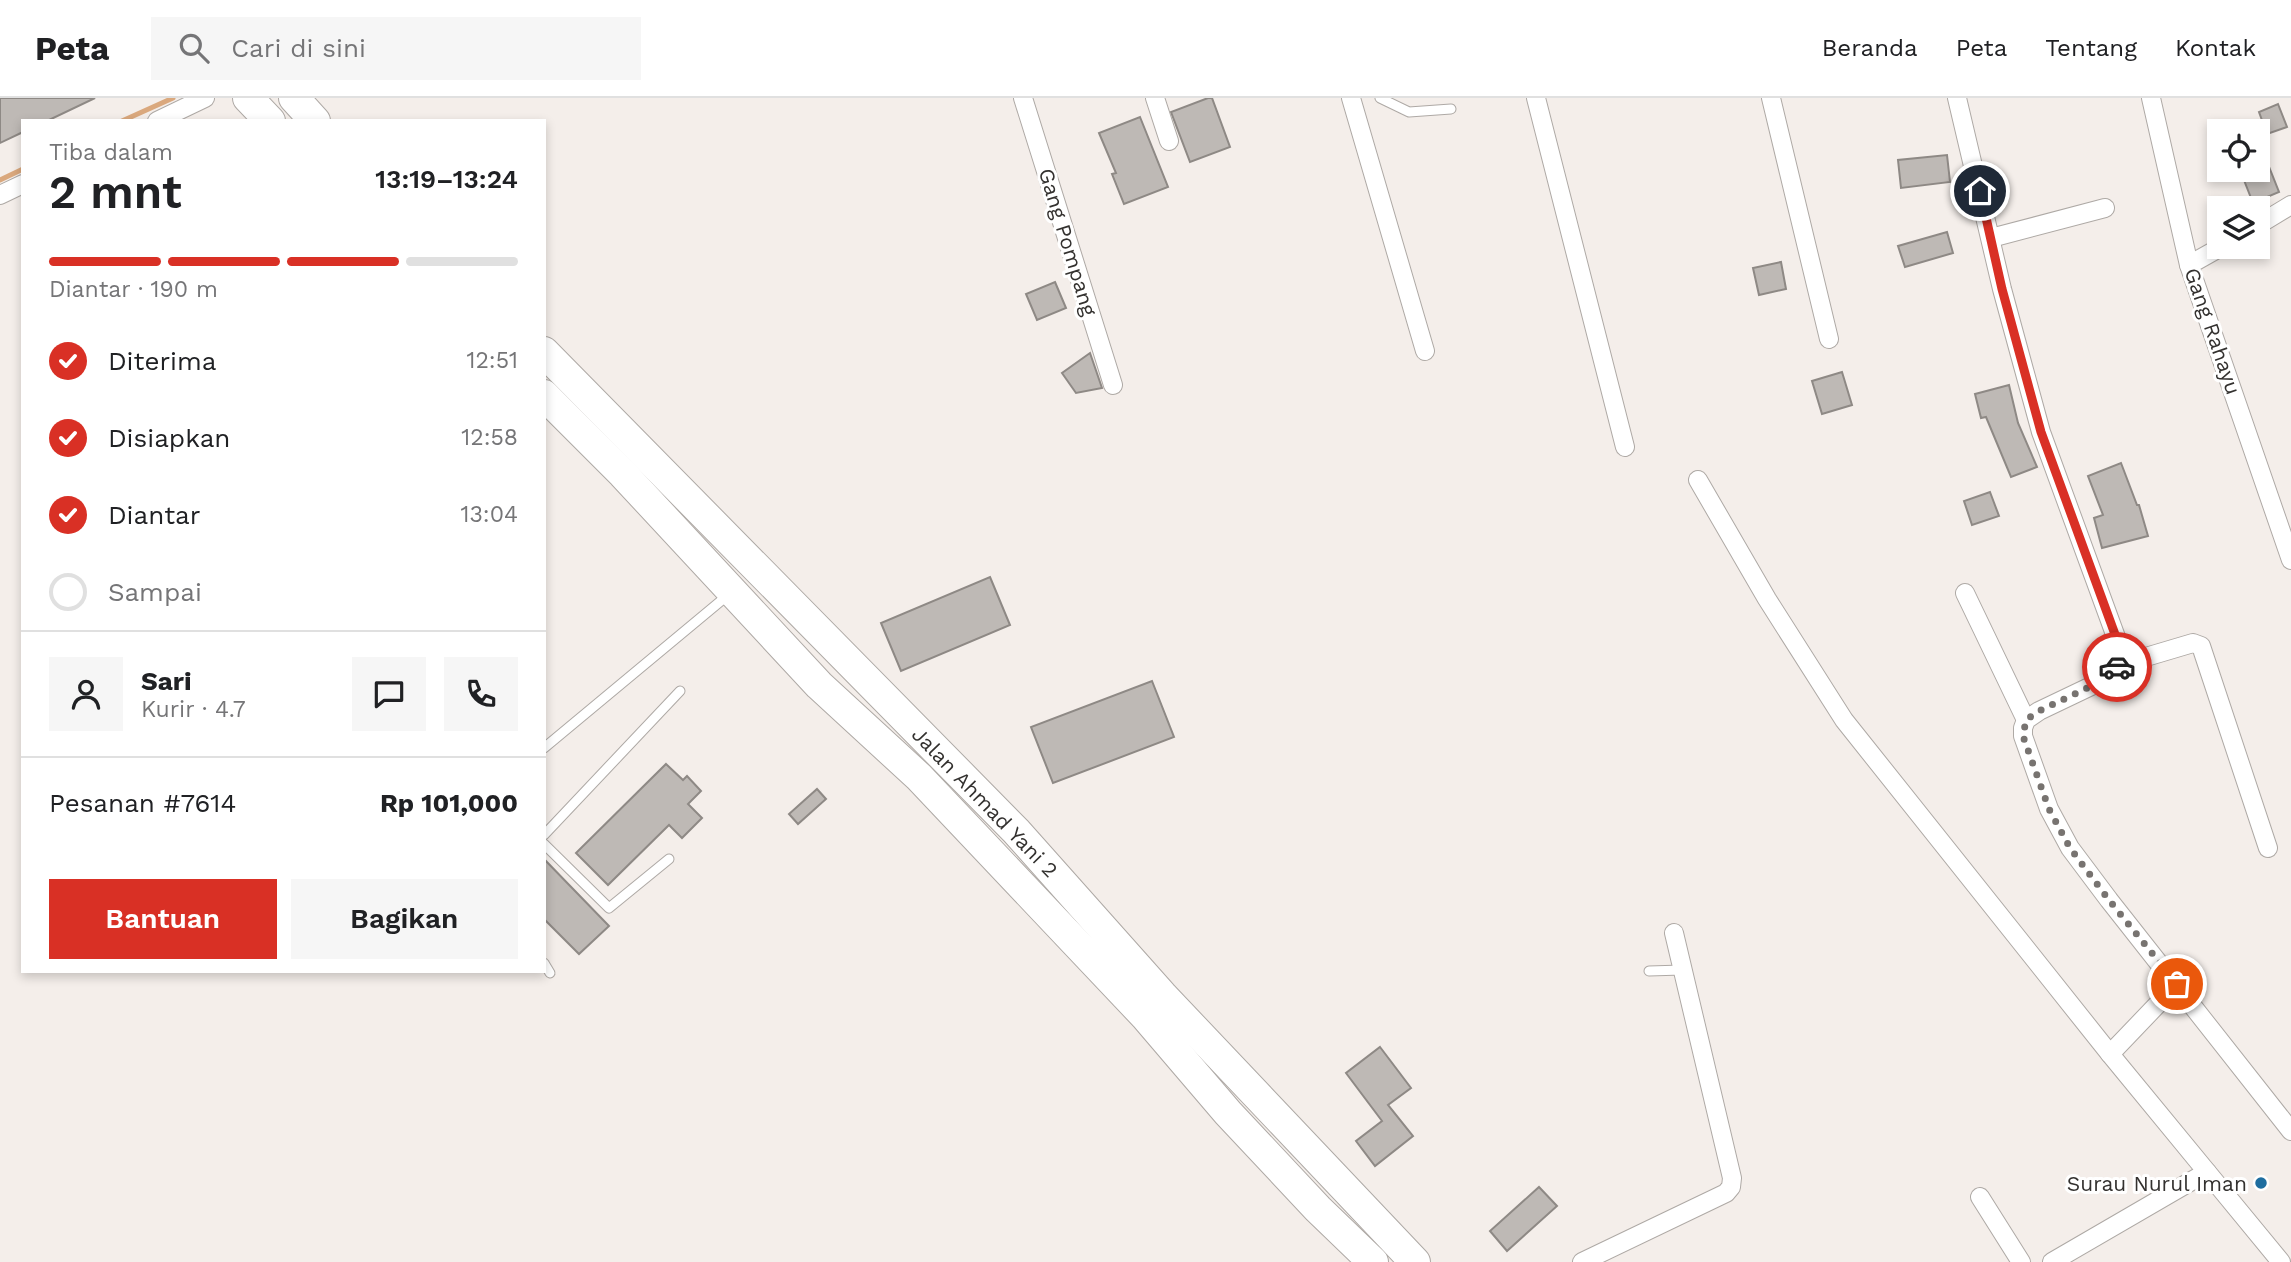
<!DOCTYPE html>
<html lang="id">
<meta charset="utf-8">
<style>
:root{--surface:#fff;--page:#f6f6f6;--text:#202124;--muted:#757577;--line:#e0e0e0;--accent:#d93025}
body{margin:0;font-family:"Work Sans",sans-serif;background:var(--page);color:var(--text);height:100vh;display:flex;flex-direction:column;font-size:26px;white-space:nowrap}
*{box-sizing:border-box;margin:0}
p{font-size:23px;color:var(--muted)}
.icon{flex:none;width:38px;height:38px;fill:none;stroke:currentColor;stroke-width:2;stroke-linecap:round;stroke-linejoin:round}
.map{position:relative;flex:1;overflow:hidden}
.drawer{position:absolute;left:21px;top:21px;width:525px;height:854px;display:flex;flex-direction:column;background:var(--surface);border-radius:0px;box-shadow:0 4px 10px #0003}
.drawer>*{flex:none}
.tools{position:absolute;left:2207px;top:21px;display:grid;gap:14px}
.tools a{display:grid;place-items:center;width:63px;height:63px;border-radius:0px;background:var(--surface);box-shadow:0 4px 10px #0003;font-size:35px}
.pin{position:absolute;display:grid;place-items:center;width:60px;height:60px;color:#fff;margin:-30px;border:4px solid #fff;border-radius:50%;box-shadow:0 2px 7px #0007}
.courier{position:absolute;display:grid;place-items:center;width:70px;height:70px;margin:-35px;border:5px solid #d93025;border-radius:50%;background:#fff;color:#222;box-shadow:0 2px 9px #0007}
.head em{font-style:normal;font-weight:600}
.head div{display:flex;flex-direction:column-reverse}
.head{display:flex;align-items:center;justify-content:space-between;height:119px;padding:0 28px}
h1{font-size:46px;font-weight:600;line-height:52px}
.bar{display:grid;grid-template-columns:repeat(4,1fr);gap:10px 7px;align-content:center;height:84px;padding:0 28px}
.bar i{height:9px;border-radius:5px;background:var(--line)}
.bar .selected{background:var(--accent)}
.bar p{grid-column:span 4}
.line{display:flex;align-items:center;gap:18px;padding:0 28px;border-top:2px solid var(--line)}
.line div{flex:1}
.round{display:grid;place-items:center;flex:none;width:74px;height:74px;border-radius:0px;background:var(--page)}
ol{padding:0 28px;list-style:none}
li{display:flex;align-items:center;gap:21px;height:77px}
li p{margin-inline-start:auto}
li .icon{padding:7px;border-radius:50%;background:var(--accent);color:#fff;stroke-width:4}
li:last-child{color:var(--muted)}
li i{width:38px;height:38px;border:4px solid var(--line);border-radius:50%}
.cta{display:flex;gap:14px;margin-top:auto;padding:14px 28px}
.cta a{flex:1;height:80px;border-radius:0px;background:var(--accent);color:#fff;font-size:28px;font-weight:600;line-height:80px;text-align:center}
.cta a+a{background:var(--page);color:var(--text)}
header{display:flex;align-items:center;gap:42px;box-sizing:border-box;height:98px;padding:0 35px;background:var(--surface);border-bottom:2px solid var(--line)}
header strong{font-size:33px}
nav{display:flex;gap:38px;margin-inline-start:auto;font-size:24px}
.search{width:490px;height:63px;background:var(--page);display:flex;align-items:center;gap:18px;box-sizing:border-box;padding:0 24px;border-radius:0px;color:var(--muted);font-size:26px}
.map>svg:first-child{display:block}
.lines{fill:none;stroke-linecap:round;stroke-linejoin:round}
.stream{stroke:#daa87d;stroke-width:5}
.building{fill:#beb9b5;stroke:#8e8985;stroke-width:2}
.service-casing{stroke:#aea9a5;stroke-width:11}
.minor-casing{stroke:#aea9a5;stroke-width:20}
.trunk-casing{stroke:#aea9a5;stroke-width:32}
.service{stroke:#fff;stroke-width:9}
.minor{stroke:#fff;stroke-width:18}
.trunk{stroke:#fff;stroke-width:30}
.done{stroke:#777370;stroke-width:7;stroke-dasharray:0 12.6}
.route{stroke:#d93025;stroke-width:9}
.poi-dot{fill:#1e6d9f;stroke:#fff;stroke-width:2.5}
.labels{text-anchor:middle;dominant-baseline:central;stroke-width:6;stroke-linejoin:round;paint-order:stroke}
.street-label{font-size:21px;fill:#33312f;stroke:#fff}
.poi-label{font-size:21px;fill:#33312f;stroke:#fff;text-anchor:end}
</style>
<header>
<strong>Peta</strong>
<div class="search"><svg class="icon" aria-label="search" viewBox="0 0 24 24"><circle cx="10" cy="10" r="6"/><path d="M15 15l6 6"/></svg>Cari di sini</div>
<nav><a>Beranda</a><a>Peta</a><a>Tentang</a><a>Kontak</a></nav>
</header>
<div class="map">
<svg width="2291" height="1164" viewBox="0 0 2291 1164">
<rect width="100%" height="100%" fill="#f4eeea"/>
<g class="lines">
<g class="stream">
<path d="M122 23 173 0"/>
<path d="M0 82 23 71"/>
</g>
</g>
<g class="building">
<path d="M0 0H95L47 23H23V34L0 45Z"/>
<path d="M1208 0H1212L1230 49 1190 64 1171 14Z"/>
<path d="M2278 6 2287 29 2267 36 2259 14Z"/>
<path d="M1140 19 1168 89 1124 106 1112 76 1116 75 1099 35Z"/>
<path d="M2258 41 2279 94 2253 105 2240 72H2258Z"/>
<path d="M1947 57 1950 84 1901 90 1898 62Z"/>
<path d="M1947 134 1953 155 1905 169 1898 148Z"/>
<path d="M1781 164 1786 191 1759 197 1753 170Z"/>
<path d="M1055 184 1066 210 1037 222 1026 196Z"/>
<path d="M1090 255 1102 290 1076 295 1062 275Z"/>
<path d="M1842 274 1852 307 1822 316 1812 283Z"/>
<path d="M2009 287 2018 325 2037 369 2011 379 1986 319 1981 320 1975 296Z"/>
<path d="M2121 365 2137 407H2139L2148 438 2102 450 2094 420 2103 417 2088 378Z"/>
<path d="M1990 394 1999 418 1972 427 1964 403Z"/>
<path d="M990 479 1010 527 901 573 881 525Z"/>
<path d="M1152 583 1174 639 1053 685 1031 629Z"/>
<path d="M666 666 683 682 687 678 701 693 688 706 702 720 682 740 669 727 608 787 576 755Z"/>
<path d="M817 691 826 701 798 726 789 716Z"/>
<path d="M544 761 609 828 579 856 544 821Z"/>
<path d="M1380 949 1411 990 1388 1007 1413 1038 1375 1068 1356 1043 1382 1023 1346 975Z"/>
<path d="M1539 1089 1557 1108 1507 1153 1490 1133Z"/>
</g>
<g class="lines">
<g class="service-casing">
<g id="service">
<path d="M1380 0 1409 14 1451 11"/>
<path d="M544 650 728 497"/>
<path d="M544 737 680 593"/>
<path d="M544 746 609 810 669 761"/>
<path d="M544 865 550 875"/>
<path d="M1649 873 1682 872"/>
</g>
</g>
<g class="minor-casing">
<g id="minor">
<path d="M1023 0 1113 287"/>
<path d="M1155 0 1169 43"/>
<path d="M1351 0 1425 253"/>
<path d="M1536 0 1625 349"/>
<path d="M1771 0 1829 241"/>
<path d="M1957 0 2002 191 2041 334 2120 550 2119 567 2106 581 2039 613 2026 622 2023 630V638L2049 711 2070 750 2109 802 2291 1033"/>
<path d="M2151 0 2189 167 2291 462"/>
<path d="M157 23 205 0"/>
<path d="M0 97 23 86"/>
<path d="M2258 127 2291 107"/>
<path d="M1991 140 2105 110"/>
<path d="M2189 167 2221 149"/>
<path d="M1698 382 1767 501 1844 622 2110 956 2207 1074"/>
<path d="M1965 495 2026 622"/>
<path d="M2119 567 2193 545 2201 548 2268 750"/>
<path d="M2110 956 2177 886"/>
<path d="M1980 1099 2021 1164"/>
<path d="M1582 1164 1726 1095 1731 1089 1732 1080 1674 835"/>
<path d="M2052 1164 2207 1074 2281 1164"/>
</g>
</g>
<g class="trunk-casing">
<g id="trunk">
<path d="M248 0 270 23"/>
<path d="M294 0 315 23"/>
<path d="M544 254 1016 733 1162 897 1415 1164"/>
<path d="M544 297 623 376 819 587 919 679 1146 919 1228 1015 1318 1111 1373 1164"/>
</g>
</g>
<use href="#service" class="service"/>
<use href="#minor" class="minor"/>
<use href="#trunk" class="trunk"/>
</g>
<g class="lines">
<path class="done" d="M2117 569 2106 581 2039 613 2026 622 2023 638 2049 711 2070 750 2109 802 2177 886"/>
<path class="route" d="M1980 93 2002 191 2041 334 2120 550 2117 569"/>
</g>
<circle class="poi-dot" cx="2261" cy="1085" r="7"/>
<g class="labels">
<g class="street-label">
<text transform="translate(1068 144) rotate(73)">Gang Pompang</text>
<text transform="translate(2213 233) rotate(71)">Gang Rahayu</text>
<text transform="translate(985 704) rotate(46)">Jalan Ahmad Yani 2</text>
</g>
<g class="poi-label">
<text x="2247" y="1085">Surau Nurul Iman</text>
</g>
</g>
</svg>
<div class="tools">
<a><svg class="icon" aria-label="locate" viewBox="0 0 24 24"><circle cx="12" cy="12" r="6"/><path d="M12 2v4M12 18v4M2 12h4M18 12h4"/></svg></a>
<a><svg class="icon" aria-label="layers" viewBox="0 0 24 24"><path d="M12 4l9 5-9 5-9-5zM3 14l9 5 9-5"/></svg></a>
</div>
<div class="pin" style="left:2177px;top:886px;background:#ea580c"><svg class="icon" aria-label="bag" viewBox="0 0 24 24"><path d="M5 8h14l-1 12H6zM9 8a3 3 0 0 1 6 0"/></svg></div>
<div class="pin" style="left:1980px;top:93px;background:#1f2937"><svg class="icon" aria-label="home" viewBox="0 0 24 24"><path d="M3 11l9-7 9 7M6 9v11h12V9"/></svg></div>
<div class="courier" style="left:2117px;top:569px"><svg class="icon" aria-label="car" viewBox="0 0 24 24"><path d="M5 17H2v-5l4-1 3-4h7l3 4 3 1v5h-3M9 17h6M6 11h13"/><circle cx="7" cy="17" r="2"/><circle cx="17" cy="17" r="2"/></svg></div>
<section class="drawer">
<div class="head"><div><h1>2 mnt</h1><p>Tiba dalam</p></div><em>13:19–13:24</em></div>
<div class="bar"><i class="selected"></i><i class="selected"></i><i class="selected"></i><i></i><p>Diantar · 190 m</p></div>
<ol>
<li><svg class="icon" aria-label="check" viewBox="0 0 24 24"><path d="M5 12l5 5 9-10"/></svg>Diterima<p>12:51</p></li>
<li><svg class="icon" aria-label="check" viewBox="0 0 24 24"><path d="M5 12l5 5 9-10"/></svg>Disiapkan<p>12:58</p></li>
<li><svg class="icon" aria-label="check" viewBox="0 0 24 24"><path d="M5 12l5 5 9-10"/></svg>Diantar<p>13:04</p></li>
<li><i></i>Sampai</li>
</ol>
<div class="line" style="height:126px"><a class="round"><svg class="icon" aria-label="person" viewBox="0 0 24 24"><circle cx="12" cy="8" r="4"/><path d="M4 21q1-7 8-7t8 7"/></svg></a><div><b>Sari</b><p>Kurir · 4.7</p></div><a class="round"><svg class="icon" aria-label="chat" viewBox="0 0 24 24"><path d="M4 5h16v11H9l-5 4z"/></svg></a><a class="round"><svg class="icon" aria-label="phone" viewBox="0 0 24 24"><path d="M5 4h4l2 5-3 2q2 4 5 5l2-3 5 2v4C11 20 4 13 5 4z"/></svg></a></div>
<div class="line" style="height:91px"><div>Pesanan #7614</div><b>Rp 101,000</b></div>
<div class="cta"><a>Bantuan</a><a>Bagikan</a></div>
</section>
</div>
